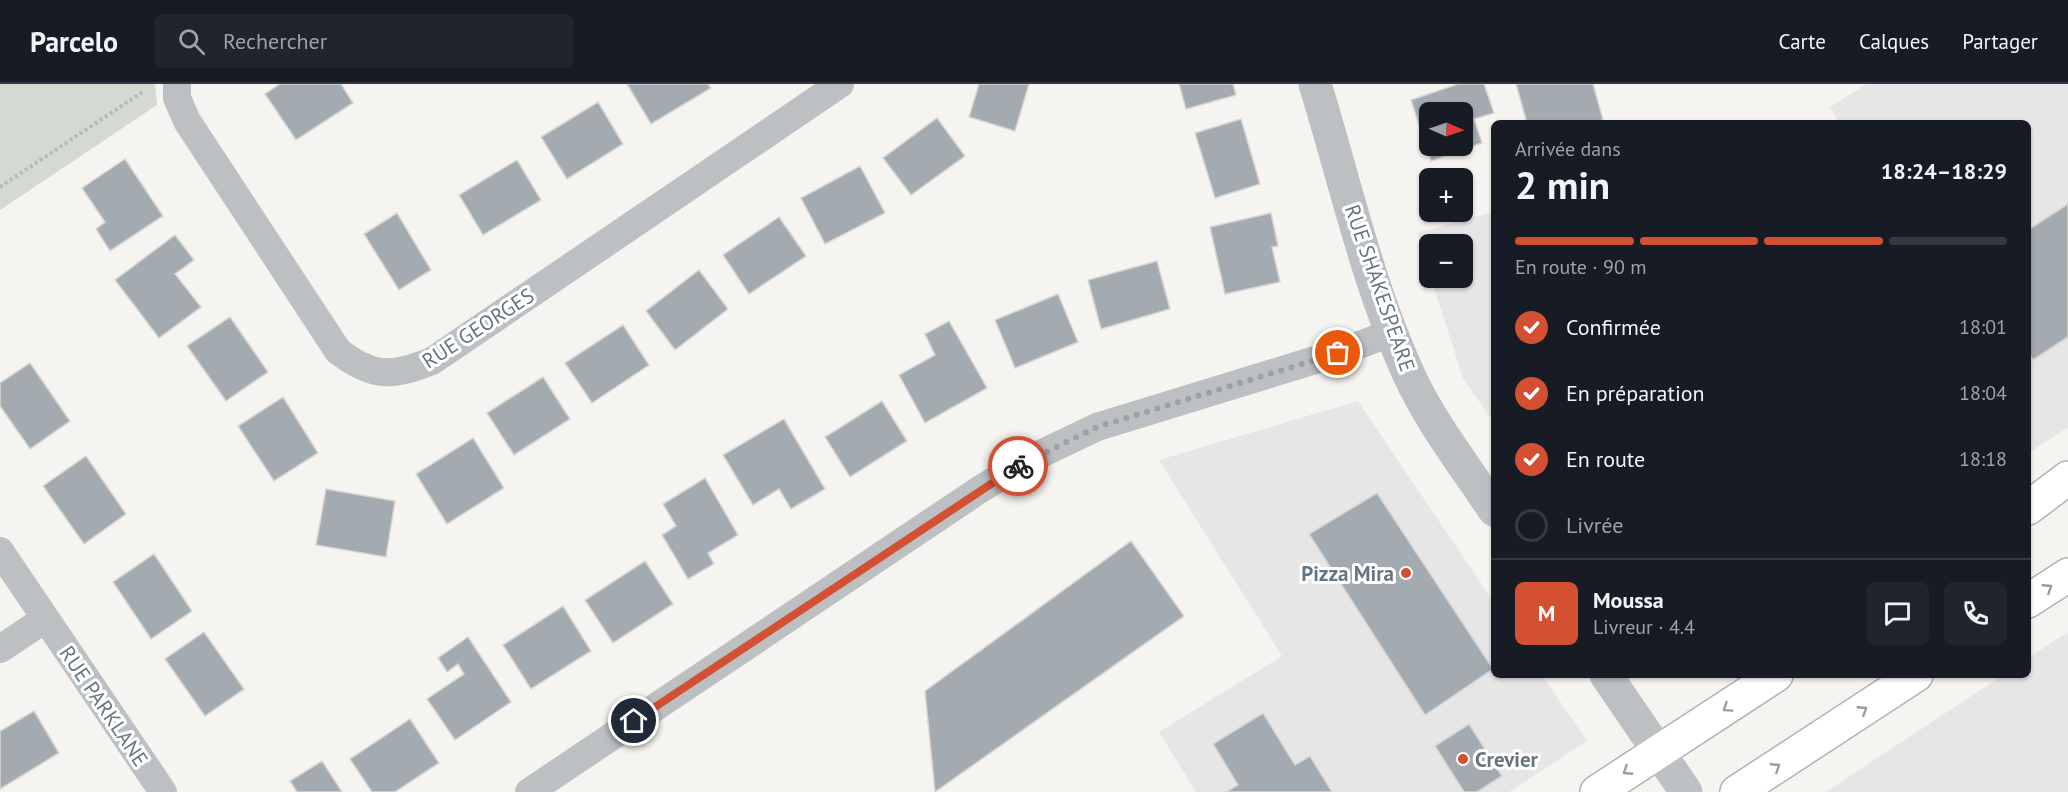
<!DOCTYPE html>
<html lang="fr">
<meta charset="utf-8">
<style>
:root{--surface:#171b24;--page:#20242c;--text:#f1f3f6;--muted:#9ea1a6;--line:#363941;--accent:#d35033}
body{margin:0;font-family:"PT Sans",sans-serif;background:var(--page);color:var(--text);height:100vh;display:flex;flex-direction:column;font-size:22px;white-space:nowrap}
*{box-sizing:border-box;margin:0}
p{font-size:20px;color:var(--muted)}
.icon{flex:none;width:33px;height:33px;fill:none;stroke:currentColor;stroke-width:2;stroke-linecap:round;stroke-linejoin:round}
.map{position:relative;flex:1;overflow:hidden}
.panel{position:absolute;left:1491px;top:36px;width:540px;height:558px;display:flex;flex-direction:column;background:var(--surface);border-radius:9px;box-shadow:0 2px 4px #0004}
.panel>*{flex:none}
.needle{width:39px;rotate:92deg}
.buttons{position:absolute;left:1419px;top:18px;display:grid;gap:12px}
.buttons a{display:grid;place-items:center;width:54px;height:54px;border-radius:9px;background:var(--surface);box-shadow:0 2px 4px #0004;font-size:30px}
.pin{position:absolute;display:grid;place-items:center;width:51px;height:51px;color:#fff;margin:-26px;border:3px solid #fff;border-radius:50%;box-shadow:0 2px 6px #0007}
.courier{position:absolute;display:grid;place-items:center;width:60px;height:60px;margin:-30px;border:4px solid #d35033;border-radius:50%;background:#fff;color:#222;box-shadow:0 2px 8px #0007}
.head em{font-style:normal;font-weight:800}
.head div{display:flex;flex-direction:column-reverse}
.head{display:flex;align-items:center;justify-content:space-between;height:102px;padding:0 24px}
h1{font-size:39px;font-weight:800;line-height:45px}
.bar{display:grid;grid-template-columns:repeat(4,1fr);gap:9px 6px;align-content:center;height:72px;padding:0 24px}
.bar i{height:8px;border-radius:4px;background:var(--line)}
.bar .current{background:var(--accent)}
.bar p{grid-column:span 4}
.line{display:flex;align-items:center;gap:15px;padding:0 24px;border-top:2px solid var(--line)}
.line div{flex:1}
.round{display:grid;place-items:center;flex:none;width:63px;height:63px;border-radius:9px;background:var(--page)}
ol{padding:0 24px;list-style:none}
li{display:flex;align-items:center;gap:18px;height:66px}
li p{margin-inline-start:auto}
li .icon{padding:6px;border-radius:50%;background:var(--accent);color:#fff;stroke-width:4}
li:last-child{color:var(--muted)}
li i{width:33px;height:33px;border:3px solid var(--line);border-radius:50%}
header{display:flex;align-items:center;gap:36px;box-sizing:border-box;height:84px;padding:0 30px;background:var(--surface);border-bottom:2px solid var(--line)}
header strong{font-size:28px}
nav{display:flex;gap:33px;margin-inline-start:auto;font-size:21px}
.search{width:420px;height:54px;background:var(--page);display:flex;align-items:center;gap:15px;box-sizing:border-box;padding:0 21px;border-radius:9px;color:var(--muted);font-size:22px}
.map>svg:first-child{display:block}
.built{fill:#e5e6e5}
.green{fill:#d4d9d1}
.building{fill:#a4abb0;stroke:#d6d6d4;stroke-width:1.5;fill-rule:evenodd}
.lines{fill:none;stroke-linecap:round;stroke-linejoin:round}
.secondary-casing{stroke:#aeb4b8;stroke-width:36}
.path{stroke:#b6b9bb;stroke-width:4;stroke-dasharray:3 3;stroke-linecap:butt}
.minor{stroke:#bcc0c3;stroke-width:28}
.tertiary{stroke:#bcc0c3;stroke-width:33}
.secondary{stroke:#fff;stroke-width:33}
.oneway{stroke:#949fa6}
.done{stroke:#98a2a8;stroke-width:6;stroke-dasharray:0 10.8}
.route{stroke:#d35033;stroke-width:8}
.poi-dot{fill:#d35033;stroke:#fff;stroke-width:2}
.labels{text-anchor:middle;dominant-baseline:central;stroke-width:6;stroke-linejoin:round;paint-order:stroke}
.street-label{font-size:21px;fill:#667680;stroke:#fff}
.poi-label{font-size:21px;font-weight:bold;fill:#667680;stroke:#fff;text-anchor:end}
</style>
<header>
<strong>Parcelo</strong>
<div class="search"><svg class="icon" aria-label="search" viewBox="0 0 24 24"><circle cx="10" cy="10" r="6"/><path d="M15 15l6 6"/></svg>Rechercher</div>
<nav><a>Carte</a><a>Calques</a><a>Partager</a></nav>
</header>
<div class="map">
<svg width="2068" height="708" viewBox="0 0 2068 708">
<rect width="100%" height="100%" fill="#f5f4f1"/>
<g class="built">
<path d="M1867 0H2068V343L2030 368 2028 364V39H1839L1830 23Z"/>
<path d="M1494 128V339L1463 294 1431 194H1462V160H1430L1429 187 1417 149Z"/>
<path d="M1358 317 1494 519V591H1542L1587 657 1509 708H1196L1159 648 1282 572 1159 376Z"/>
<path d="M2068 548V708H1826L2003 591H2028V574Z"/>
</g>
<path class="green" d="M0 0H155L157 21 0 126Z"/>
<g class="building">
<path d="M280 0H341L353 19 296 56 265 10Z"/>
<path d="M627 0H708L711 4 651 40Z"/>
<path d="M979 0H1029L1015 47 969 33Z"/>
<path d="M1179 0H1233L1236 11 1186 25Z"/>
<path d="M1458 0H1484L1494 29 1474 35 1482 59 1431 77 1411 16ZM1430 28H1462V62H1430Z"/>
<path d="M1516 0H1593L1603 36 1591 39H1527Z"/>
<path d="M598 18 623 60 567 95 541 53Z"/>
<path d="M937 34 965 72 911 111 883 74Z"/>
<path d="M1241 35 1260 100 1215 114 1195 49Z"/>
<path d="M125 75 163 132 110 167 96 145 105 138 82 104Z"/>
<path d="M517 76 541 116 483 151 459 111Z"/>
<path d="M860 82 885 129 825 160 801 114Z"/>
<path d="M2068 120V253L2033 276 2028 267V146Z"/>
<path d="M397 129 431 186 399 206 364 150Z"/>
<path d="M1271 129 1278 162 1272 163 1280 198 1225 210 1210 143Z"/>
<path d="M779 133 806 172 749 210 723 171Z"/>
<path d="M175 151 194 176 175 190 201 223 159 254 115 196Z"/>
<path d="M1157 177 1170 225 1101 245 1088 196Z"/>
<path d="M699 186 728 225 675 266 646 227Z"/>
<path d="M1058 210 1078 258 1015 284 995 236Z"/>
<path d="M230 233 268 288 226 317 187 262Z"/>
<path d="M949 237 987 304 925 339 899 291 935 271 925 250Z"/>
<path d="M623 241 649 281 592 319 565 279Z"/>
<path d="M30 279 70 337 30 365 0 322V299Z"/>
<path d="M543 293 570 335 514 371 487 329Z"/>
<path d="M283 313 318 369 274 397 238 342Z"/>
<path d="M882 317 907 357 850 393 825 353Z"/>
<path d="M784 335 825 405 791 425 779 405 753 421 723 371Z"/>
<path d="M473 354 504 404 447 440 416 390Z"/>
<path d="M86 372 126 430 84 460 43 402Z"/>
<path d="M705 394 738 451 708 469 714 480 688 495 662 451 676 442 663 420Z"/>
<path d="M326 405 395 417 386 473 316 461Z"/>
<path d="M1377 409 1493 585 1425 631 1309 450Z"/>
<path d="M1131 457 1184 532 935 708 925 607Z"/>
<path d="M154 470 192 527 151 555 113 498Z"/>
<path d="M645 477 673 520 613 559 585 516Z"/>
<path d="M563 522 591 567 531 605 503 561Z"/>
<path d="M204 548 244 605 205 632 165 575Z"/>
<path d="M468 553 511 618 455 656 427 615 464 590 458 580 447 588 438 574Z"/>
<path d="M34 627 59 669 0 705V647Z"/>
<path d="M1263 629 1295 681 1310 672 1332 708H1226L1238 701 1213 660Z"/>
<path d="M410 635 439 679 395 708H372L350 675Z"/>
<path d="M1469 640 1502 692 1477 708H1464L1435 662Z"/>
<path d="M322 677 342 708H297L290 697Z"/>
</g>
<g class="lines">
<g class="secondary-casing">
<g id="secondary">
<path d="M2028 424 2068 394"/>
<path d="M2028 517 2068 491"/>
<path d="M1597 708 1776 591"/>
<path d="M1737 708 1916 591"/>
</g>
</g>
<path class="path" d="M0 103 144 7"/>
<g class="minor">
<path d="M177 0V14L187 37 338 267C373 294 392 293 432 277L840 0"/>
<path d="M0 467 163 708"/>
<path d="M0 565 45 535"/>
<path d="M529 708 979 406 1028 376 1097 343 1338 269 1391 249"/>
</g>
<g class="tertiary">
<path d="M1315 0C1345 97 1367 199 1409 291 1431 339 1465 382 1494 426"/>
<path d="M1606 591 1686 708"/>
</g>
<use href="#secondary" class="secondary"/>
</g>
<defs><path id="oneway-chevron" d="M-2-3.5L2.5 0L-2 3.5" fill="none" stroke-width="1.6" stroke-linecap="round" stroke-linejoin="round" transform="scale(1.5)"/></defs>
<g class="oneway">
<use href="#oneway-chevron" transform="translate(2048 504) rotate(-33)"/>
<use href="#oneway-chevron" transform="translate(1727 624) rotate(146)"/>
<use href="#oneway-chevron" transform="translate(1863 626) rotate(-33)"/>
<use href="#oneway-chevron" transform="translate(1776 683) rotate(-33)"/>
<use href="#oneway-chevron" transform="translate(1627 687) rotate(147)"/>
</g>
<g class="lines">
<path class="done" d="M1018 382 1097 343 1338 269"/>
<path class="route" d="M634 637 1018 382"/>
</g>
<g class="poi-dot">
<circle cx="1406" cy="489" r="6"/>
<circle cx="1463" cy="675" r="6"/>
</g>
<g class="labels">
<g class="street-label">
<text transform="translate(1380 204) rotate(71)">RUE SHAKESPEARE</text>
<text transform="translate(478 244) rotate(-33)">RUE GEORGES</text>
<text transform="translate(104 622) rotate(56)">RUE PARKLANE</text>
</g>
<g class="poi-label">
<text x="1394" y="489">Pizza Mira</text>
<text x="1475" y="675" text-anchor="start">Crevier</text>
</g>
</g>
</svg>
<div class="buttons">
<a><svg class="needle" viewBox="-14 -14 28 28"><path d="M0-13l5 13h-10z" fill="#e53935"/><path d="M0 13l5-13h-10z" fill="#9ea1a6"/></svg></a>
<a>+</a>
<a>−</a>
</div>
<div class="pin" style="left:1338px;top:269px;background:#ea580c"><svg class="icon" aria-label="bag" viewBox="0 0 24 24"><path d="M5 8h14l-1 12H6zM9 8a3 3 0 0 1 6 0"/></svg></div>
<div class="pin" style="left:634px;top:637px;background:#1f2937"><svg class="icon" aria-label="home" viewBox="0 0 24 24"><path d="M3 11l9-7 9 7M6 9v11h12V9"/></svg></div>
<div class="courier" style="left:1018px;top:382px"><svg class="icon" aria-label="bike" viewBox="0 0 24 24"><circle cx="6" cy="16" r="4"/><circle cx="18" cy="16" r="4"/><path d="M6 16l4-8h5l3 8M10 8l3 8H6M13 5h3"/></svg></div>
<section class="panel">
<div class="head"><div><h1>2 min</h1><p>Arrivée dans</p></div><em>18:24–18:29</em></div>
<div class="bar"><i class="current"></i><i class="current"></i><i class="current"></i><i></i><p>En route · 90 m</p></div>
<ol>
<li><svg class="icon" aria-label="check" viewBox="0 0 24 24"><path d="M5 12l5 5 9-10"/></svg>Confirmée<p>18:01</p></li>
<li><svg class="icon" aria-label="check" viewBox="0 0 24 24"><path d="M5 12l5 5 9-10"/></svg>En préparation<p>18:04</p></li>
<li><svg class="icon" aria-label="check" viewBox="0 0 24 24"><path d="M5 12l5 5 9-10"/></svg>En route<p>18:18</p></li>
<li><i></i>Livrée</li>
</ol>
<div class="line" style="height:108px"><b class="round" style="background:var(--accent);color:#fff">M</b><div><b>Moussa</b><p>Livreur · 4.4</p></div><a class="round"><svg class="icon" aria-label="chat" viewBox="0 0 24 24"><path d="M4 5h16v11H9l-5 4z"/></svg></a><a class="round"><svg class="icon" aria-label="phone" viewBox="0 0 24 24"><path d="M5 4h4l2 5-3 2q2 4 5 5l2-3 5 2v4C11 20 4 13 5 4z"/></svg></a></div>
</section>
</div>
